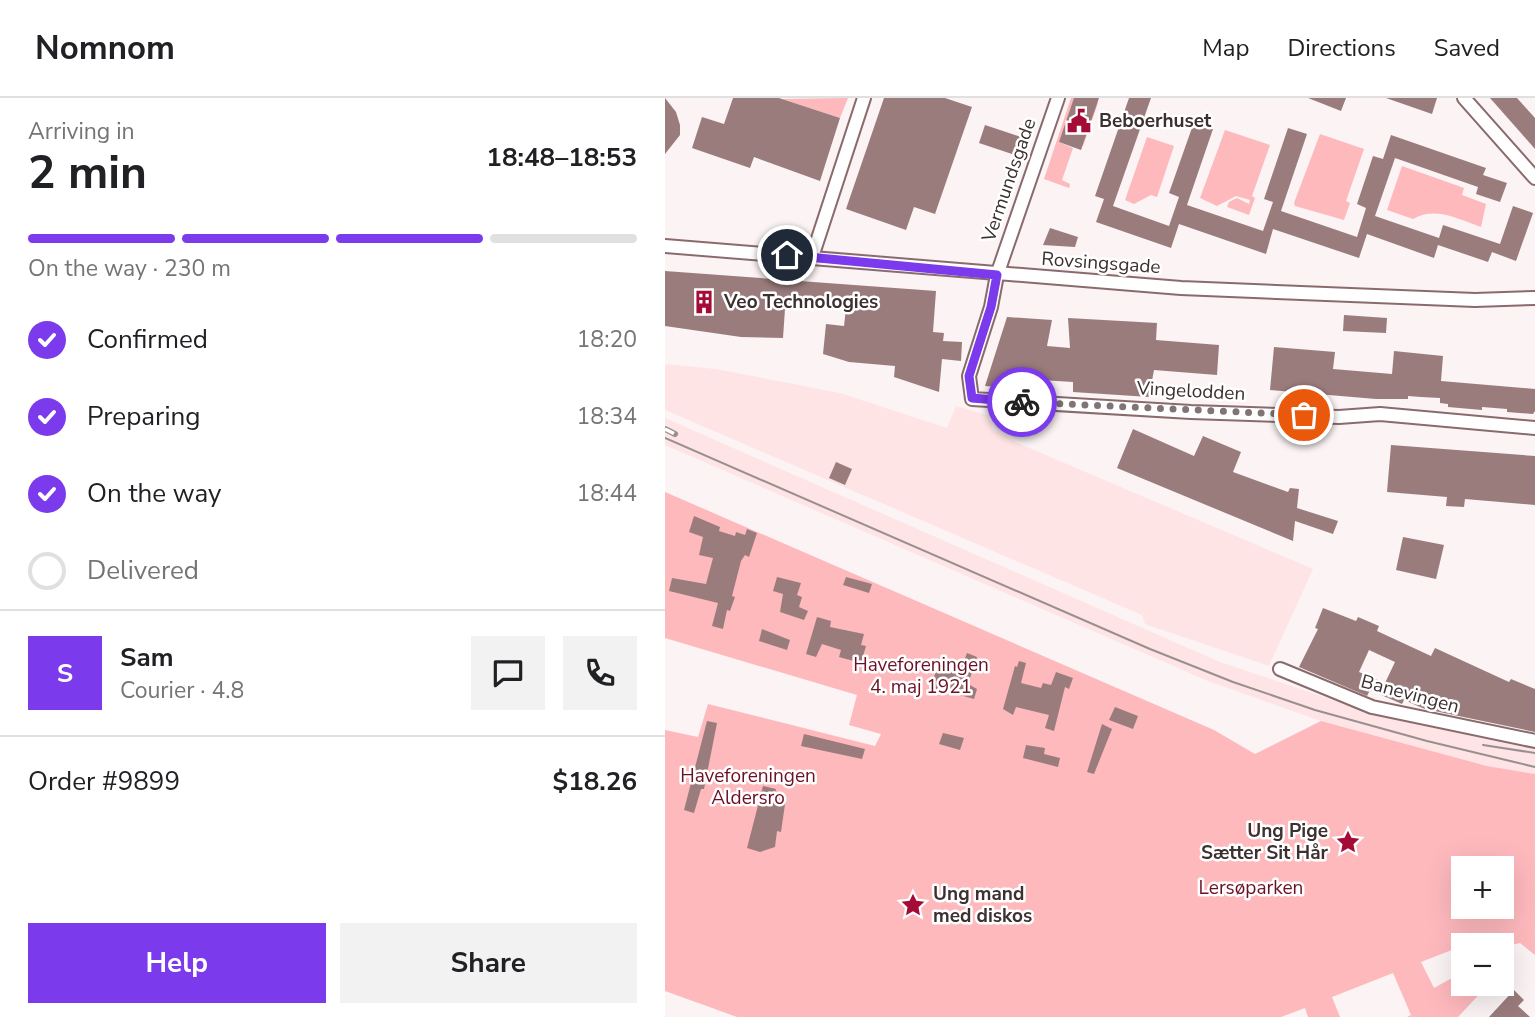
<!DOCTYPE html>
<meta charset="utf-8">
<style>
:root{--surface:#fff;--page:#f2f2f2;--text:#202124;--muted:#757577;--line:#e0e0e0;--accent:#7c3aed}
body{margin:0;font-family:"Nunito Sans",sans-serif;background:var(--page);color:var(--text);height:100vh;display:flex;flex-direction:column;font-size:26px;white-space:nowrap}
*{box-sizing:border-box;margin:0}
p{font-size:23px;color:var(--muted)}
.icon{flex:none;width:38px;height:38px;fill:none;stroke:currentColor;stroke-width:2;stroke-linecap:round;stroke-linejoin:round}
.map{position:relative;flex:1;overflow:hidden}
.details{display:flex;flex-direction:column;background:var(--surface);width:665px}
.details>*{flex:none}
.tools{position:absolute;left:786px;top:758px;display:grid;gap:14px}
.tools a{display:grid;place-items:center;width:63px;height:63px;border-radius:0px;background:var(--surface);box-shadow:0 7px 28px #0002;font-size:35px}
.pin{position:absolute;display:grid;place-items:center;width:60px;height:60px;color:#fff;margin:-30px;border:4px solid #fff;border-radius:50%;box-shadow:0 2px 7px #0007}
.courier{position:absolute;display:grid;place-items:center;width:70px;height:70px;margin:-35px;border:5px solid #7c3aed;border-radius:50%;background:#fff;color:#222;box-shadow:0 2px 9px #0007}
.headline em{font-style:normal;font-weight:700}
.headline div{display:flex;flex-direction:column-reverse}
.headline{display:flex;align-items:center;justify-content:space-between;height:119px;padding:0 28px}
h1{font-size:46px;font-weight:700;line-height:52px}
.bar{display:grid;grid-template-columns:repeat(4,1fr);gap:10px 7px;align-content:center;height:84px;padding:0 28px}
.bar i{height:9px;border-radius:5px;background:var(--line)}
.bar .on{background:var(--accent)}
.bar p{grid-column:span 4}
.line{display:flex;align-items:center;gap:18px;padding:0 28px;border-top:2px solid var(--line)}
.line div{flex:1}
.round{display:grid;place-items:center;flex:none;width:74px;height:74px;border-radius:0px;background:var(--page)}
ol{padding:0 28px;list-style:none}
li{display:flex;align-items:center;gap:21px;height:77px}
li p{margin-inline-start:auto}
li .icon{padding:7px;border-radius:50%;background:var(--accent);color:#fff;stroke-width:4}
li:last-child{color:var(--muted)}
li i{width:38px;height:38px;border:4px solid var(--line);border-radius:50%}
.button{display:flex;gap:14px;margin-top:auto;padding:14px 28px}
.button a{flex:1;height:80px;border-radius:0px;background:var(--accent);color:#fff;font-size:28px;font-weight:700;line-height:80px;text-align:center}
.button a+a{background:var(--page);color:var(--text)}
header{display:flex;align-items:center;gap:42px;box-sizing:border-box;height:98px;padding:0 35px;background:var(--surface);border-bottom:2px solid var(--line)}
header strong{font-size:33px}
nav{display:flex;gap:38px;margin-inline-start:auto;font-size:24px}
main{display:flex;flex:1;min-height:0}
.map>svg:first-child{display:block}
.built{fill:#ffe4e5}
.green{fill:#feb9bd;fill-rule:evenodd}
.building{fill:#9b7c7d;fill-rule:evenodd}
.lines{fill:none;stroke-linecap:round;stroke-linejoin:round}
.minor-casing{stroke:#8a6b6d;stroke-width:16}
.minor{stroke:#fff;stroke-width:12}
.tram{stroke:#998f8f;stroke-width:2}
.rail-casing{stroke:#998f8f;stroke-width:6}
.rail{stroke:#fff;stroke-width:3.5;stroke-dasharray:10;stroke-linecap:butt}
.done{stroke:#807475;stroke-width:7;stroke-dasharray:0 12.6}
.route{stroke:#7c3aed;stroke-width:9}
.labels{text-anchor:middle;dominant-baseline:central;stroke-width:5;stroke-linejoin:round;paint-order:stroke}
.poi-label{font-size:19px;font-weight:bold;fill:#3d3030;stroke:#fff;text-anchor:start}
.street-label{font-size:19px;fill:#3d3030;stroke:#fff}
.park-label{font-size:19px;fill:#6c1125;stroke:#fff}
</style>
<header>
<strong>Nomnom</strong>
<nav><a>Map</a><a>Directions</a><a>Saved</a></nav>
</header>
<main>
<section class="details">
<div class="headline"><div><h1>2 min</h1><p>Arriving in</p></div><em>18:48–18:53</em></div>
<div class="bar"><i class="on"></i><i class="on"></i><i class="on"></i><i></i><p>On the way · 230 m</p></div>
<ol>
<li><svg class="icon" aria-label="check" viewBox="0 0 24 24"><path d="M5 12l5 5 9-10"/></svg>Confirmed<p>18:20</p></li>
<li><svg class="icon" aria-label="check" viewBox="0 0 24 24"><path d="M5 12l5 5 9-10"/></svg>Preparing<p>18:34</p></li>
<li><svg class="icon" aria-label="check" viewBox="0 0 24 24"><path d="M5 12l5 5 9-10"/></svg>On the way<p>18:44</p></li>
<li><i></i>Delivered</li>
</ol>
<div class="line" style="height:126px"><b class="round" style="background:var(--accent);color:#fff">S</b><div><b>Sam</b><p>Courier · 4.8</p></div><a class="round"><svg class="icon" aria-label="chat" viewBox="0 0 24 24"><path d="M4 5h16v11H9l-5 4z"/></svg></a><a class="round"><svg class="icon" aria-label="phone" viewBox="0 0 24 24"><path d="M5 4h4l2 5-3 2q2 4 5 5l2-3 5 2v4C11 20 4 13 5 4z"/></svg></a></div>
<div class="line" style="height:91px"><div>Order #9899</div><b>$18.26</b></div>
<div class="button"><a>Help</a><a>Share</a></div>
</section>
<div class="map">
<svg width="870" height="919" viewBox="0 0 870 919">
<rect width="100%" height="100%" fill="#fbf3f4"/>
<g class="built">
<path d="M0 266 51 271 175 295 282 330 291 308 322 317 329 332 355 346 648 471 604 568 480 526 477 517 0 312Z"/>
<path d="M0 320 555 564 671 603 775 631 870 647V676L822 668 656 623 543 583 0 347Z"/>
</g>
<g class="green">
<path d="M177 0H183L175 20 117 1Z"/>
<path d="M406 0H417L433 5 418 48 396 40 394 44 408 50 397 82 405 86 404 90 379 81Z"/>
<path d="M560 32 605 47 587 98 590 100 584 117 562 109 564 104 572 100 584 106 585 102 571 98 552 108 535 100Z"/>
<path d="M655 36 699 51 681 103 685 105 679 122 630 108 629 105Z"/>
<path d="M482 39 509 48 492 99 486 97 469 106 460 102Z"/>
<path d="M737 68 799 90 797 97 821 106 816 129C793 121 770 108 748 121L722 112Z"/>
<path d="M0 394 549 632 590 656 656 623 822 668 870 676V857L855 845 837 849 836 847H798V857L792 850 756 864 769 890 798 874V886H824L793 919H742L746 917 728 875 667 899 675 919H643L640 910 616 919H72L0 893V632L33 639 43 606 210 648 216 636 184 627 192 597 0 540ZM798 770H836V808H798Z"/>
</g>
<g class="building">
<path d="M0 0 11 14 15 27V37L0 56Z"/>
<path d="M68 0H114L175 20 155 83 89 59 85 70 27 50 37 19 59 26Z"/>
<path d="M219 0H280L307 9 270 116 249 109 241 132 181 111Z"/>
<path d="M409 0H434L416 52 394 44Z"/>
<path d="M464 0H486L448 108 504 128 514 99 504 95 529 24 548 31 522 107 598 133 608 104 599 101 623 30 642 36 616 113 692 139 701 110 692 106 708 58 718 61 726 37 821 70 818 77 842 85 835 104 811 96 813 89 730 60 710 118 774 140 778 127 835 146 848 108 868 115 851 163 827 154 823 164 773 147 769 160 702 136 694 160 608 131 601 156 514 126 506 150 431 124 439 101 430 98Z"/>
<path d="M643 0H681L676 13Z"/>
<path d="M721 0H772L767 16Z"/>
<path d="M825 0H852L870 20V51Z"/>
<path d="M320 27 359 40 353 58 314 45Z"/>
<path d="M385 130 413 139 410 149 378 147Z"/>
<path d="M0 173 271 193 268 234 279 235 278 243 297 244 296 263 277 261 274 294 229 279 230 268 184 264 158 256 161 226 179 228 181 210 162 209 163 199 149 212 146 208 127 206V212L120 211 118 240 76 239 0 228Z"/>
<path d="M679 217 722 220 721 235 678 233Z"/>
<path d="M342 219 387 222 382 248 405 250 403 220 492 225 491 242 554 247 552 277 489 272 484 299 408 294V284L376 282 374 292 320 288Z"/>
<path d="M609 249 670 254 668 271 727 276 729 253 778 258 776 283 870 291V313L868 316 842 314V311L817 309V312L783 309V306L775 305V300L756 299 743 298V301H711L605 292Z"/>
<path d="M468 331 529 358 538 338 576 354 568 374 623 394 625 390 634 391 632 410 673 423 668 436 630 423 628 443 452 370Z"/>
<path d="M726 347 870 358V407L800 401 799 409 781 408 782 399 722 394Z"/>
<path d="M171 364 187 371 180 387 164 380Z"/>
<path d="M29 418 55 429 54 433 70 438 71 434 80 437 82 431 92 435 84 459 80 457 76 463 67 498 70 499 65 513 62 512 58 531 47 528 53 505 4 493 7 480 41 486 48 460 34 457 38 439 24 434Z"/>
<path d="M738 439 779 447 771 481 731 472Z"/>
<path d="M112 479 136 485 132 497 137 499 134 509 143 513 139 522 115 514 118 496 108 493Z"/>
<path d="M181 479 207 486 204 495 178 487Z"/>
<path d="M658 510 691 523 693 519 714 528 712 533 766 558 770 550 844 584 846 581 870 591V634L760 611 739 602 737 606 705 592 702 598 634 569 653 531 650 530ZM704 552 730 564 720 585 694 574Z"/>
<path d="M152 519 166 523 165 529 199 536 196 547 201 548 196 565 174 559 176 552 157 546 151 559 141 556Z"/>
<path d="M97 531 125 542 122 552 94 543Z"/>
<path d="M302 555 312 559 303 586 312 591 309 601 274 591 273 596 264 592 274 566 288 571 291 564 298 566Z"/>
<path d="M354 563 361 565 356 585 376 590 378 585 386 587 391 574 408 580 404 591 400 589 389 633 380 630 384 617 351 609 348 617 338 611 350 568 352 569Z"/>
<path d="M450 609 473 618 468 631 444 622Z"/>
<path d="M42 623 52 625 39 691H36L29 715 19 712Z"/>
<path d="M437 626 447 631 429 676 422 674Z"/>
<path d="M278 635 299 640 295 652 274 646Z"/>
<path d="M139 636 200 651 197 661 136 648Z"/>
<path d="M361 647 380 650 379 656 395 660 393 669 358 660Z"/>
<path d="M98 688 111 691 110 696 121 699 116 734 112 733 110 749 95 754 82 750Z"/>
<path d="M849 892 859 902 853 908 865 919H824Z"/>
</g>
<g class="lines">
<g class="minor-casing">
<g id="minor">
<path d="M393 0 332 177 326 209 304 278 307 301 526 314 674 319 715 316 870 330"/>
<path d="M799 0 870 80"/>
<path d="M0 148 516 190 810 202 870 200"/>
<path d="M147 159 199 0"/>
<path d="M615 571 707 609 870 643"/>
</g>
</g>
<use href="#minor" class="minor"/>
<g class="tram">
<path d="M0 340 485 551 568 584 650 612 762 643 870 669"/>
<path d="M818 647 870 655"/>
</g>
<g class="rail-casing">
<path id="rail" d="M0 331 10 336"/>
</g>
<use href="#rail" class="rail"/>
</g>
<g class="lines">
<path class="done" d="M357 304 639 317"/>
<path class="route" d="M122 157 332 177 326 209 304 278 307 300 357 304"/>
</g>
<defs>
<g id="civic-bare" transform="scale(1.89)"><path d="M-.6-6.5H3V-4.5H.6V-3L4-1V1h2V6H-6V1h2V-1L-.6-3ZM-1.2 2.5V6h2.4V2.5Z" fill="#a50b37" stroke="#fff" stroke-width="2.5" paint-order="stroke"/></g>
<g id="building-bare" transform="scale(1.89)"><path d="M-4-6H4V6H1V3H-1V6H-4ZM-2.5-4.3h1.7v1.8h-1.7ZM.8-4.3h1.7v1.8H.8ZM-2.5-1h1.7V.8h-1.7ZM.8-1h1.7V.8H.8Z" fill="#a50b37" stroke="#fff" stroke-width="2.5" paint-order="stroke"/></g>
<g id="sight-bare" transform="scale(1.89)"><path d="M0-6L1.8-2.2L6-1.7L2.9 1.2L3.7 5.4L0 3.3L-3.7 5.4L-2.9 1.2L-6-1.7L-1.8-2.2Z" fill="#a50b37" stroke="#fff" stroke-width="2.5" paint-order="stroke"/></g>
</defs>
<g fill-rule="evenodd">
<use href="#civic-bare" x="414" y="23"/>
<use href="#building-bare" x="39" y="204"/>
<use href="#sight-bare" x="683" y="744"/>
<use href="#sight-bare" x="248" y="807"/>
</g>
<g class="labels">
<g class="poi-label">
<text x="434" y="23">Beboerhuset</text>
<text x="59" y="204">Veo Technologies</text>
<text x="663" y="733" text-anchor="end">Ung Pige<tspan x="663" dy="22">Sætter Sit Hår</tspan></text>
<text x="268" y="796">Ung mand<tspan x="268" dy="22">med diskos</tspan></text>
</g>
<g class="street-label">
<text transform="translate(344 82) rotate(-71)">Vermundsgade</text>
<text transform="translate(436 165) rotate(4)">Rovsingsgade</text>
<text transform="translate(526 293) rotate(3)">Vingelodden</text>
<text transform="translate(745 596) rotate(15)">Banevingen</text>
</g>
<g class="park-label">
<text x="256" y="567">Haveforeningen<tspan x="256" dy="22">4. maj 1921</tspan></text>
<text x="83" y="678">Haveforeningen<tspan x="83" dy="22">Aldersro</tspan></text>
<text x="586" y="790">Lersøparken</text>
</g>
</g>
</svg>
<div class="tools">
<a>+</a>
<a>−</a>
</div>
<div class="pin" style="left:639px;top:317px;background:#ea580c"><svg class="icon" aria-label="bag" viewBox="0 0 24 24"><path d="M5 8h14l-1 12H6zM9 8a3 3 0 0 1 6 0"/></svg></div>
<div class="pin" style="left:122px;top:157px;background:#1f2937"><svg class="icon" aria-label="home" viewBox="0 0 24 24"><path d="M3 11l9-7 9 7M6 9v11h12V9"/></svg></div>
<div class="courier" style="left:357px;top:304px"><svg class="icon" aria-label="bike" viewBox="0 0 24 24"><circle cx="6" cy="16" r="4"/><circle cx="18" cy="16" r="4"/><path d="M6 16l4-8h5l3 8M10 8l3 8H6M13 5h3"/></svg></div>
</div>
</main>
